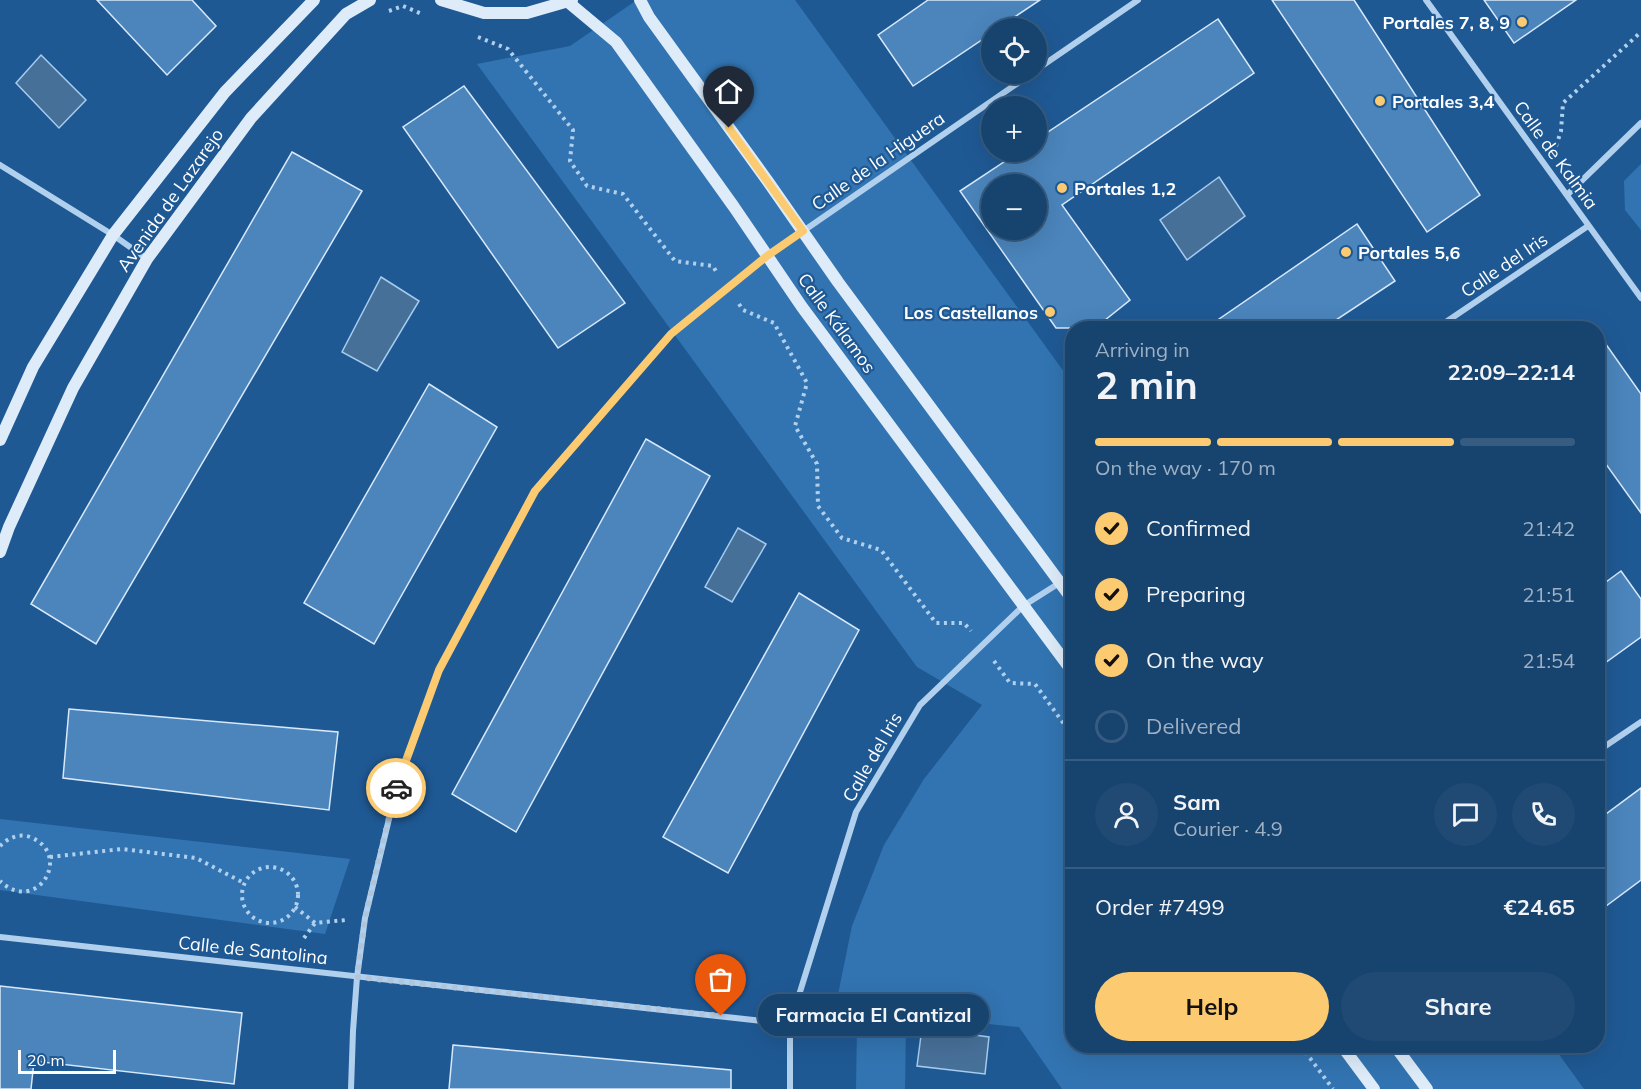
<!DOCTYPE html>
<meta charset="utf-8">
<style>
:root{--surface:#17436f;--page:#204a74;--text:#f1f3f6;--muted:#9eb0c3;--line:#365c82;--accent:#fccb71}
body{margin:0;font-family:Mulish,sans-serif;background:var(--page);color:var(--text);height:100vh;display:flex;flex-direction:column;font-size:22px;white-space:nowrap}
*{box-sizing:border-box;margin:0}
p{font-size:20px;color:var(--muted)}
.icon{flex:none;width:33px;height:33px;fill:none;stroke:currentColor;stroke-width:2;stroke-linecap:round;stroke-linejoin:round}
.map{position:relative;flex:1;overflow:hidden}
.panel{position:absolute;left:1065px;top:321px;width:540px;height:732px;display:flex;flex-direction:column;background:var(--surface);border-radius:24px;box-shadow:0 6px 24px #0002,0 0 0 2px var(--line)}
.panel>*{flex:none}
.fabs{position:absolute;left:981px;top:18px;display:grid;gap:12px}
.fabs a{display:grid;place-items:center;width:66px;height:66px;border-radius:50%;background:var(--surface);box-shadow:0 6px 24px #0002,0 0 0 2px var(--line);font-size:30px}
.scale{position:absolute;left:18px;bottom:15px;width:98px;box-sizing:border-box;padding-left:6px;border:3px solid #fff;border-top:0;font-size:16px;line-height:21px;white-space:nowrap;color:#fff;-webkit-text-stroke:4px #1f5994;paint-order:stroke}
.pin{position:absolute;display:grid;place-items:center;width:51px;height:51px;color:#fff;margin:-62px -26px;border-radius:50% 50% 50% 0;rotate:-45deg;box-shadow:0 0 6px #0007}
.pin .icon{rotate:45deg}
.courier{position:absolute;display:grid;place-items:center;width:60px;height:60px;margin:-30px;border:4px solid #fccb71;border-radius:50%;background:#fff;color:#222;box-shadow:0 2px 8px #0007}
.bubble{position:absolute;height:42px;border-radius:21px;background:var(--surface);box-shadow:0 6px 24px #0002,0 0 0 2px var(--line);font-size:20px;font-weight:700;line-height:42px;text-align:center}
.overview em{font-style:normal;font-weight:700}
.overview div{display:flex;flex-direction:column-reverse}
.overview{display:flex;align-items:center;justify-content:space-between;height:102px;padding:0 30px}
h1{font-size:39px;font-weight:700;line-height:45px}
.bar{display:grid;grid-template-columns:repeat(4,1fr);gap:9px 6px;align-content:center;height:72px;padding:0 30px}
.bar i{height:8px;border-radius:4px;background:var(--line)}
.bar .active{background:var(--accent)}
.bar p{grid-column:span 4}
.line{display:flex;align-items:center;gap:15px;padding:0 30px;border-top:2px solid var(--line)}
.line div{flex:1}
.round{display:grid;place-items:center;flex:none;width:63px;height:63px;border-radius:32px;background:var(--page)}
ol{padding:0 30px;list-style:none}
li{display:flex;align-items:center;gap:18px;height:66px}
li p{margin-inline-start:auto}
li .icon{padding:6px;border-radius:50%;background:var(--accent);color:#111;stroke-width:4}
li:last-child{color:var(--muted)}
li i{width:33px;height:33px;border:3px solid var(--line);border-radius:50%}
.button{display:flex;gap:12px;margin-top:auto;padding:12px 30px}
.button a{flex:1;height:69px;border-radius:36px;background:var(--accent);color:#111;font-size:24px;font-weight:700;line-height:69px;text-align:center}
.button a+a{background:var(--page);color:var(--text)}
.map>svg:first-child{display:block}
.green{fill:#3274b1}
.water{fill:#477099;stroke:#a5ccf0;stroke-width:1.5}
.building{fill:#4b85bc;stroke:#d7e9fa;stroke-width:1.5;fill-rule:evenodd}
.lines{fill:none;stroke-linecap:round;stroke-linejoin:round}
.path{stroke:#b1d0ee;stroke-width:4;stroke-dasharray:3 4.5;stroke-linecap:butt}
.street{stroke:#b1d0ee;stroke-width:6}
.secondary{stroke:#deecfa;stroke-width:12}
.done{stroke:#b1c5da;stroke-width:6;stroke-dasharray:0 10.8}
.route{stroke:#fccb71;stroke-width:8}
.poi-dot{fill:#fccb71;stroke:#1f5994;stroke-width:2}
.labels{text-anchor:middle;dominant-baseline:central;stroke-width:4.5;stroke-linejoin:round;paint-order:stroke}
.poi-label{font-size:18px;font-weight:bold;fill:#fff;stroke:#1f5994;text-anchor:start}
.street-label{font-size:18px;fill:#fff;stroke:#1f5994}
</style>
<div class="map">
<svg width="1641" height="1089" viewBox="0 0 1641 1089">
<rect width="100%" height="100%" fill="#1f5994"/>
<g class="green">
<path d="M637 0H795L1072 383V1046H1553L1584 1089H1062L1019 1027 835 1009 852 926 884 845 924 779 982 705 917 667 477 64 570 46Z"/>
<path d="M1641 164V230L1625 210 1624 181Z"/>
<path d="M0 819 350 859 325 934 0 890Z"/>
<path d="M857 1025 906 1026 905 1089H856Z"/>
</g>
<g class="water">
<path d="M41 55 86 100 59 128 16 83Z"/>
<path d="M1219 177 1245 216 1187 260 1160 220Z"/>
<path d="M381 277 419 301 377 371 342 352Z"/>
<path d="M738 528 766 544 732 602 705 587Z"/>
<path d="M922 1028 989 1037 985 1074 917 1066Z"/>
</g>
<g class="building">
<path d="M97 0H192L216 26 167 75Z"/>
<path d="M928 0H1040L998 28H992V33L913 86 878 35Z"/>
<path d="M1272 0H1354L1480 195 1427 232Z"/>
<path d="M1484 0H1576L1514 43Z"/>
<path d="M1218 19 1254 73 1062 205 1130 300 1095 328H1056L960 191 1019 152H1036V140ZM992 184H1036V230H992Z"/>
<path d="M464 86 625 303 558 348 403 127Z"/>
<path d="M292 152 362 191 96 644 31 604Z"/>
<path d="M1357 224 1395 281 1324 328H1206Z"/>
<path d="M1598 333 1641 394V513L1598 453Z"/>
<path d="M429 384 497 427 374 644 304 603Z"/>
<path d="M646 439 710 476 516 832 452 794Z"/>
<path d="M1621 571 1641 599V637L1598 668V588Z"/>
<path d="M799 593 859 630 728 873 663 837Z"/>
<path d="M69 709 338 732 329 810 63 778Z"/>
<path d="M1641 788V880L1598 912V820Z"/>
<path d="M0 986 242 1013 234 1084 34 1061 31 1089H0Z"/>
<path d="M453 1045 731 1070V1089H449Z"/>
</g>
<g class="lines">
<g class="path">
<path d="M389 11 403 6 422 14"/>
<path d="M478 37 508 49 573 130 570 161 587 186 623 194 675 261 713 266 717 273"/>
<path d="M1556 146 1561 131 1563 103 1641 32"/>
<path d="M739 304 743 310 774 323 807 383 795 426 817 464 818 506 842 538 881 550 936 623H964L971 631"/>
<path d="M994 661 1010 683 1035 684 1072 735"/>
<path d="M0 846C8 838 19 833 30 837 74 854 37 916 0 881"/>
<path d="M50 857 122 849 196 858 244 883"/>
<circle cx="270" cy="895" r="28"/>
<path d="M295 907 315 923 346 920"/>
<path d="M304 938 315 923"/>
<path d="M1301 1046 1333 1089"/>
</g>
<g class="street">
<path d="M1426 0 1641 298"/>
<path d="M1036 70 1138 0"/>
<path d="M0 165 113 235 147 259"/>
<path d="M1567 195 1641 123"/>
<path d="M1437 328 1588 226"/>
<path d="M1598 751 1641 722"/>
<path d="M0 937 790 1024"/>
<path d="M351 1089 353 1031 357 977 365 918 396 790 439 670 535 491 671 334 767 256 1031 74"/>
<path d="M790 1089V1024L856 812 920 705 1023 606 1072 575"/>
</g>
<g class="secondary">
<path d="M441 0 484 13H527L572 0"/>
<path d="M640 0 649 17 769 183 838 282 1072 599"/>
<path d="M568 2 616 42 734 207 802 307 1072 671"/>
<path d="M0 440 33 367 113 235 225 92 314 0"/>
<path d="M0 552 9 527 73 388 147 259 251 118 346 14 370 0"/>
<path d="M1342 1046 1374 1089"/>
<path d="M1395 1046 1427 1089"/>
</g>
</g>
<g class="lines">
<path class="done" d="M396 788 365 918 357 977 721 1016"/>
<path class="route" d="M396 788 439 670 535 491 671 334 767 256 803 231 729 128"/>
</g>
<g class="poi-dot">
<circle cx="1522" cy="22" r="6"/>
<circle cx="1380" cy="101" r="6"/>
<circle cx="1062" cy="188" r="6"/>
<circle cx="1346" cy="252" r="6"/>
<circle cx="1050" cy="312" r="6"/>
</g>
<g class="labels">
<g class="poi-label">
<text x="1510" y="22" text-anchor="end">Portales 7, 8, 9</text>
<text x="1392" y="101">Portales 3,4</text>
<text x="1074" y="188">Portales 1,2</text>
<text x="1358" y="252">Portales 5,6</text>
<text x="1038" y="312" text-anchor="end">Los Castellanos</text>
</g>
<g class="street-label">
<text transform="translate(1556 155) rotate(54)">Calle de Kalmia</text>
<text transform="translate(878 161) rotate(-35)">Calle de la Higuera</text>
<text transform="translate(170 200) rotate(-55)">Avenida de Lazarejo</text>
<text transform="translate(1504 265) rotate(-34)">Calle del Iris</text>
<text transform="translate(837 323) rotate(54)">Calle Kálamos</text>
<text transform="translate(872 757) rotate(-60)">Calle del Iris</text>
<text transform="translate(253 950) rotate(6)">Calle de Santolina</text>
</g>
</g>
</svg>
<div class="fabs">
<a><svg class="icon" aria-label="locate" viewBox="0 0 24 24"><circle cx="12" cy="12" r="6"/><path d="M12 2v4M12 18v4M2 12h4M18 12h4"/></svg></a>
<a>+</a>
<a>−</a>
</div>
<div class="scale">20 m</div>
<div class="pin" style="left:721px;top:1016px;background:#ea580c"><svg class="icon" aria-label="bag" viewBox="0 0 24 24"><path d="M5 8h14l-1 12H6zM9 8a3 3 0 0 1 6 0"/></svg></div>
<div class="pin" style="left:729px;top:128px;background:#1f2937"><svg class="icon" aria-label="home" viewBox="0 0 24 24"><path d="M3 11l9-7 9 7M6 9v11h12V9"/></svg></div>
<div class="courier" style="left:396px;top:788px"><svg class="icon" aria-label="car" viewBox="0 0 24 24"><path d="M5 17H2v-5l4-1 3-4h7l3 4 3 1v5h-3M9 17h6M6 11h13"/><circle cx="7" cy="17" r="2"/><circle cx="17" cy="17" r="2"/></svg></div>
<div class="bubble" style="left:758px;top:994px;width:231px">Farmacia El Cantizal</div>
<section class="panel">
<div class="overview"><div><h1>2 min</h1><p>Arriving in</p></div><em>22:09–22:14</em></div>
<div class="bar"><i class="active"></i><i class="active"></i><i class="active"></i><i></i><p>On the way · 170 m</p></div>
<ol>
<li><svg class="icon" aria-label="check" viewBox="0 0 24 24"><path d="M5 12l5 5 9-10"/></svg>Confirmed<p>21:42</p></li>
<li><svg class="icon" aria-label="check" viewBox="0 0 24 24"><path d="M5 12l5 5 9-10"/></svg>Preparing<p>21:51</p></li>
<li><svg class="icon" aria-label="check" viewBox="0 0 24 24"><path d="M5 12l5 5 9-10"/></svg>On the way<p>21:54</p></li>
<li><i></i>Delivered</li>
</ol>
<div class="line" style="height:108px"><a class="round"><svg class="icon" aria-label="person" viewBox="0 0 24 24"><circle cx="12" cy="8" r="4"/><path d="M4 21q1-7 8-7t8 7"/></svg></a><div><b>Sam</b><p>Courier · 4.9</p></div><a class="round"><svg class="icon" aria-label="chat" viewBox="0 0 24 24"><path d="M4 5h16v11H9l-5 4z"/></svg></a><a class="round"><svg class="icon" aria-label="phone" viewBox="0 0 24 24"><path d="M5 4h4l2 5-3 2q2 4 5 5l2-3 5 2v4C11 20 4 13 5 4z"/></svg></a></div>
<div class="line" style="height:78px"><div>Order #7499</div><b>€24.65</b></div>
<div class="button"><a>Help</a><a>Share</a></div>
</section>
</div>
